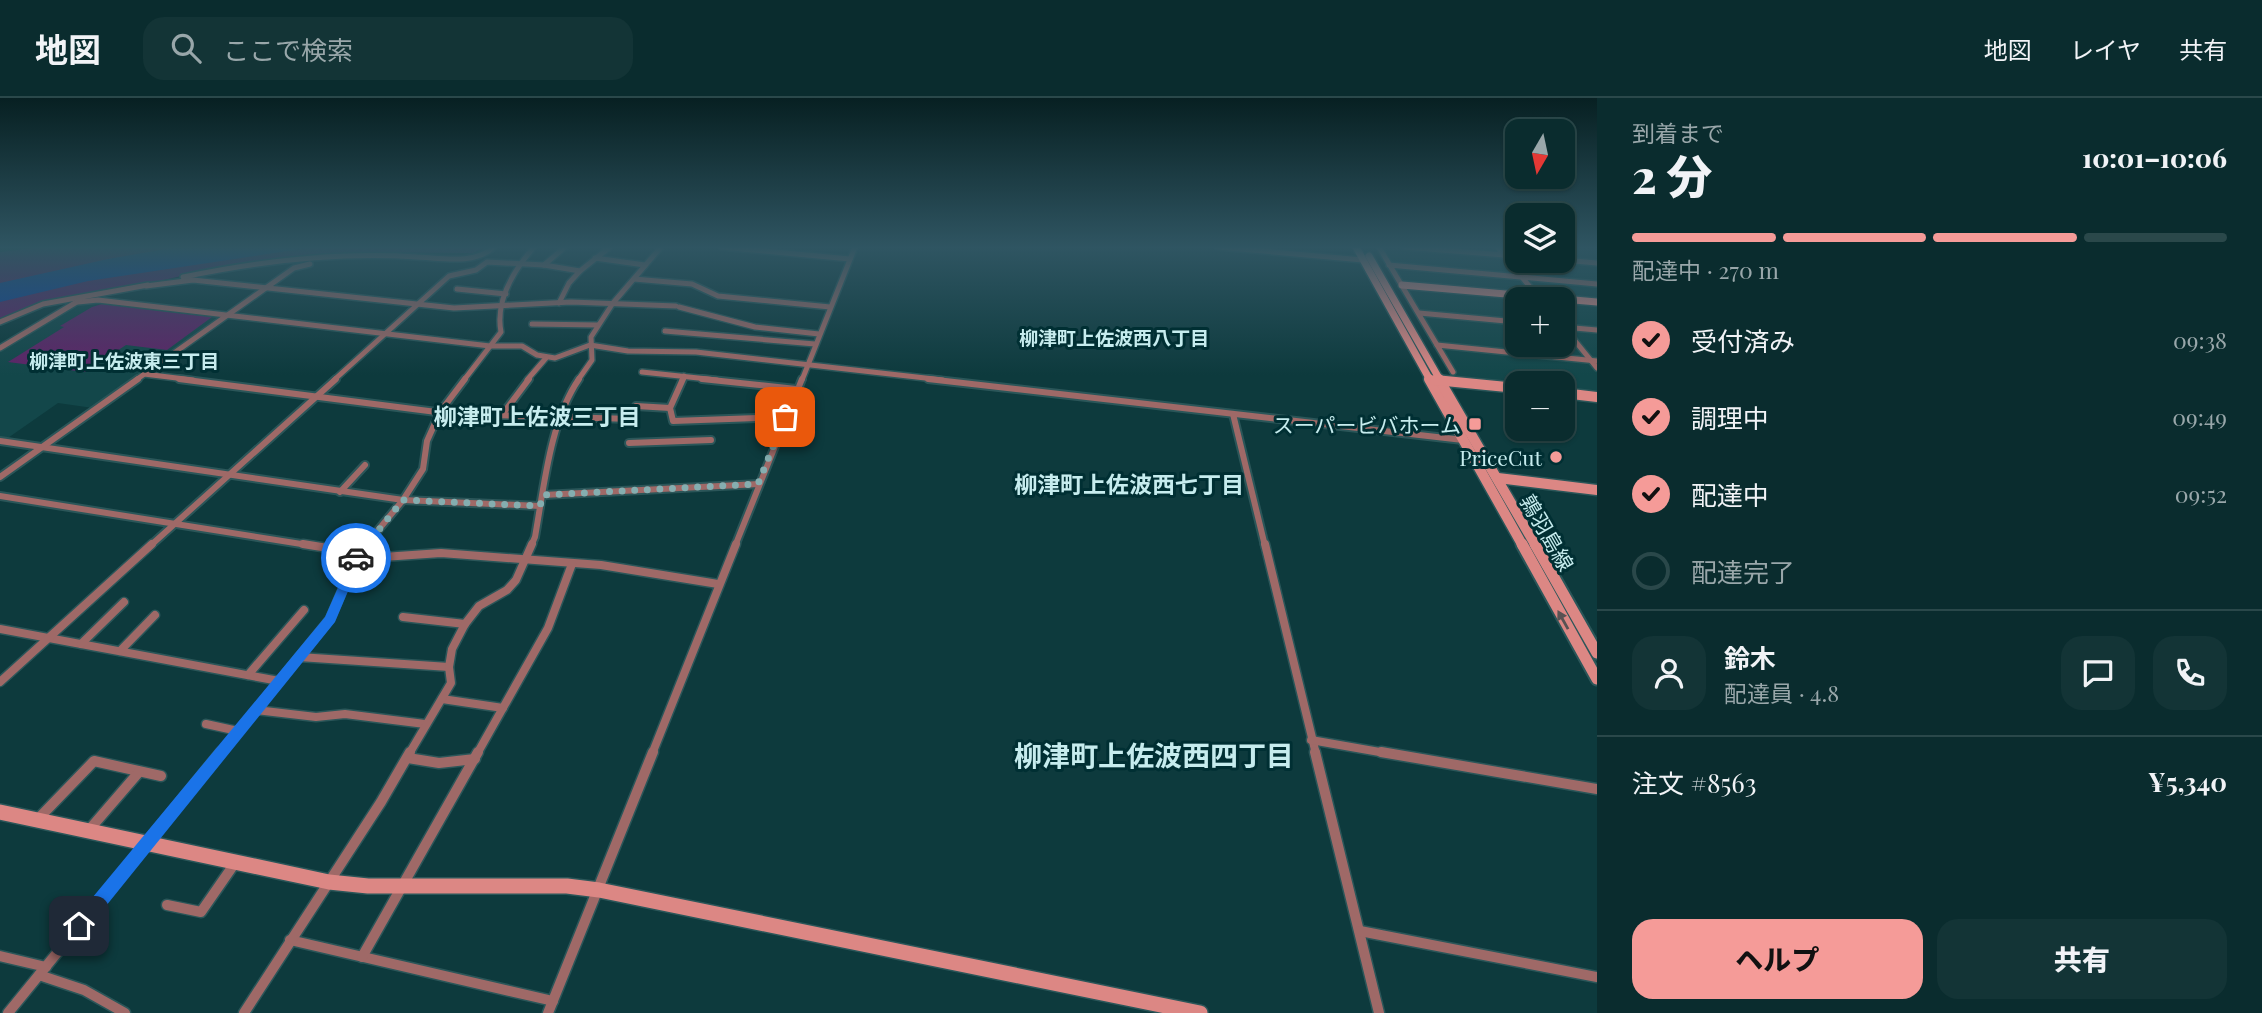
<!DOCTYPE html>
<html lang="ja">
<meta charset="utf-8">
<style>
:root{--surface:#0a2c2e;--page:#133436;--text:#f1f3f6;--muted:#99a7aa;--line:#2a484a;--accent:#f59b98}
body{margin:0;font-family:"Playfair Display","Noto Sans JP",serif;background:var(--page);color:var(--text);height:100vh;display:flex;flex-direction:column;font-size:26px;white-space:nowrap}
*{box-sizing:border-box;margin:0}
p{font-size:23px;color:var(--muted)}
.icon{flex:none;width:38px;height:38px;fill:none;stroke:currentColor;stroke-width:2;stroke-linecap:round;stroke-linejoin:round}
.map{position:relative;flex:1;overflow:hidden}
.drawer{display:flex;flex-direction:column;background:var(--surface);width:665px}
.drawer>*{flex:none}
.needle{width:46px;rotate:189deg}
.buttons{position:absolute;left:1505px;top:21px;display:grid;gap:14px}
.buttons a{display:grid;place-items:center;width:70px;height:70px;border-radius:14px;background:var(--surface);box-shadow:0 2px 5px #0004,0 0 0 2px var(--line);font-size:35px}
.pin{position:absolute;display:grid;place-items:center;width:60px;height:60px;color:#fff;margin:-30px;border-radius:14px;box-shadow:0 4px 10px #0006}
.courier{position:absolute;display:grid;place-items:center;width:70px;height:70px;margin:-35px;border:5px solid #1a73e8;border-radius:50%;background:#fff;color:#222;box-shadow:0 2px 9px #0007}
.overview em{font-style:normal;font-weight:800}
.overview div{display:flex;flex-direction:column-reverse}
.overview{display:flex;align-items:center;justify-content:space-between;height:119px;padding:0 35px}
h1{font-size:46px;font-weight:800;line-height:52px}
.bar{display:grid;grid-template-columns:repeat(4,1fr);gap:10px 7px;align-content:center;height:84px;padding:0 35px}
.bar i{height:9px;border-radius:5px;background:var(--line)}
.bar .selected{background:var(--accent)}
.bar p{grid-column:span 4}
.line{display:flex;align-items:center;gap:18px;padding:0 35px;border-top:2px solid var(--line)}
.line div{flex:1}
.round{display:grid;place-items:center;flex:none;width:74px;height:74px;border-radius:21px;background:var(--page)}
ol{padding:0 35px;list-style:none}
li{display:flex;align-items:center;gap:21px;height:77px}
li p{margin-inline-start:auto}
li .icon{padding:7px;border-radius:50%;background:var(--accent);color:#111;stroke-width:4}
li:last-child{color:var(--muted)}
li i{width:38px;height:38px;border:4px solid var(--line);border-radius:50%}
.primary-button{display:flex;gap:14px;margin-top:auto;padding:14px 35px}
.primary-button a{flex:1;height:80px;border-radius:21px;background:var(--accent);color:#111;font-size:28px;font-weight:800;line-height:80px;text-align:center}
.primary-button a+a{background:var(--page);color:var(--text)}
header{display:flex;align-items:center;gap:42px;box-sizing:border-box;height:98px;padding:0 35px;background:var(--surface);border-bottom:2px solid var(--line)}
header strong{font-size:33px}
nav{display:flex;gap:38px;margin-inline-start:auto;font-size:24px}
.search{width:490px;height:63px;background:var(--page);display:flex;align-items:center;gap:18px;box-sizing:border-box;padding:0 24px;border-radius:21px;color:var(--muted);font-size:26px}
main{display:flex;flex:1;min-height:0}
.map>svg:first-child{display:block}
.built{fill:#13474a;fill-rule:evenodd}
.green{fill:#5e2468}
.water{fill:#13429b}
.lines{fill:none;stroke-linecap:round;stroke-linejoin:round}
.street-far3-casing{stroke:#2b5659;stroke-width:8}
.street-far2-casing{stroke:#2b5659;stroke-width:10}
.street-far1-casing{stroke:#2b5659;stroke-width:11}
.street-casing{stroke:#2b5659;stroke-width:13}
.secondary-far3-casing{stroke:#2b5659;stroke-width:10}
.secondary-far2-casing{stroke:#2b5659;stroke-width:13}
.secondary-far1-casing{stroke:#2b5659;stroke-width:15}
.secondary-casing{stroke:#2b5659;stroke-width:18}
.street-far3{stroke:#9f6967;stroke-width:5}
.street-far2{stroke:#9f6967;stroke-width:6}
.street-far1{stroke:#9f6967;stroke-width:8}
.street{stroke:#9f6967;stroke-width:10}
.secondary-far3{stroke:#dc8784;stroke-width:7}
.secondary-far2{stroke:#dc8784;stroke-width:10}
.secondary-far1{stroke:#dc8784;stroke-width:11}
.secondary{stroke:#dc8784;stroke-width:15}
.oneway{fill:#585253}
.route{fill:#1a73e8}
.done{stroke:#85aeb0;stroke-width:7;stroke-dasharray:0 12.6}
.poi-dot{fill:#f59b98;stroke:#002f33;stroke-width:2.5}
.labels{text-anchor:middle;dominant-baseline:central;stroke-width:6;stroke-linejoin:round;paint-order:stroke}
.far-neighbourhood-label{font-size:19px;font-weight:bold;fill:#c6ecee;stroke:#002f33}
.poi-label{font-size:21px;fill:#c6ecee;stroke:#002f33;text-anchor:end}
.street-label{font-size:21px;fill:#c6ecee;stroke:#002f33}
.neighbourhood-label{font-size:23px;font-weight:bold;fill:#c6ecee;stroke:#002f33}
.near-neighbourhood-label{font-size:28px;font-weight:bold;fill:#c6ecee;stroke:#002f33}
</style>
<header>
<strong>地図</strong>
<div class="search"><svg class="icon" aria-label="search" viewBox="0 0 24 24"><circle cx="10" cy="10" r="6"/><path d="M15 15l6 6"/></svg>ここで検索</div>
<nav><a>地図</a><a>レイヤ</a><a>共有</a></nav>
</header>
<main>
<div class="map">
<svg width="1597" height="915" viewBox="0 0 1597 915">
<rect width="100%" height="100%" fill="#0d3a3d"/>
<g class="built">
<path d="M1375 149H1517V163H1563V149H1597V297L1563 294V285L1456 282ZM1517 201H1563V247H1517Z"/>
<path d="M99 203 223 218 93 310 58 305 5 342 0 341V253L79 206Z"/>
</g>
<g class="green">
<path d="M42 149H486L473 155 384 154 211 171 134 189 70 199 0 222V154Z"/>
<path d="M102 206 212 219 167 252 126 247 85 274 8 264 64 229 60 228 92 209Z"/>
</g>
<path class="water" d="M177 149H314L88 183 0 204V185L108 161Z"/>
<g class="lines">
<g class="street-far3-casing">
<g id="street-far3">
<path d="M721 149 850 161"/>
<path d="M1218 149 1363 162"/>
<path d="M1379 149 1453 274"/>
<path d="M1404 149 1517 158"/>
<path d="M1497 149 1540 201"/>
<path d="M595 160 645 167"/>
<path d="M1563 162 1597 165"/>
<path d="M544 167 565 149"/>
<path d="M1389 167 1597 186"/>
<path d="M580 173 610 149"/>
<path d="M183 179C259 163 339 154 417 159 442 160 474 167 494 149"/>
<path d="M634 181 692 186 718 198 830 209"/>
<path d="M146 188 193 182 454 210 571 204 676 208"/>
<path d="M457 191 506 196"/>
<path d="M78 204 98 202 490 248H522L537 257 555 260 590 247 628 253 696 254 943 282"/>
<path d="M679 209 755 229 819 236"/>
<path d="M1419 215 1517 224"/>
<path d="M0 224 43 206 148 187"/>
<path d="M532 226 598 227"/>
<path d="M1563 228 1597 270"/>
<path d="M1563 229 1597 232"/>
<path d="M665 233 815 246"/>
<path d="M1437 247 1597 263"/>
<path d="M0 250 80 202"/>
<path d="M642 274 717 282"/>
<path d="M144 276 193 282"/>
<path d="M136 282 294 170 310 166"/>
<path d="M334 282 449 178 476 172 487 164 544 167 580 173 569 185 559 205"/>
<path d="M464 282 501 234C495 202 513 173 534 149"/>
<path d="M527 282 546 260"/>
<path d="M578 282 592 262 591 239 613 205 661 149"/>
<path d="M682 282 684 278"/>
<path d="M802 282 855 149"/>
</g>
</g>
<g class="street-far2-casing">
<g id="street-far2">
<path d="M179 281 452 316 632 321"/>
<path d="M683 281 670 310 673 323 785 319"/>
<path d="M702 281 796 291"/>
<path d="M928 281 1463 342"/>
<path d="M636 308 670 310"/>
<path d="M1233 316 1265 448"/>
<path d="M502 317 529 281"/>
<path d="M0 343 403 402 540 408"/>
<path d="M629 345 711 342"/>
<path d="M0 379 138 281"/>
<path d="M340 394 365 367"/>
<path d="M543 397 759 386"/>
<path d="M0 398 314 448"/>
<path d="M150 448 336 281"/>
<path d="M365 448 403 402 423 371 427 343 440 314 465 281"/>
<path d="M531 448 535 439C544 389 550 323 579 281"/>
<path d="M735 448 802 281"/>
</g>
</g>
<g class="street-far1-casing">
<g id="street-far1">
<path d="M303 446 383 459 441 455 601 467 718 486"/>
<path d="M1265 446 1316 656"/>
<path d="M403 519 465 526"/>
<path d="M0 531 279 583"/>
<path d="M81 546 124 504"/>
<path d="M120 553 155 517"/>
<path d="M299 559 449 569"/>
<path d="M248 577 304 512"/>
<path d="M0 584 152 446"/>
<path d="M442 601 503 610"/>
<path d="M256 612 316 619 345 616 425 626"/>
<path d="M206 626 238 633"/>
<path d="M1311 642 1391 656"/>
<path d="M220 656 330 521 358 456 366 446"/>
<path d="M409 656 451 585 449 569 452 551 465 526 479 508 507 492 516 482 532 446"/>
<path d="M477 656 548 530 572 466"/>
<path d="M652 656 736 446"/>
</g>
</g>
<g class="street-casing">
<g id="street">
<path d="M1315 654 1379 915"/>
<path d="M1381 654 1597 691"/>
<path d="M408 660 439 665 475 661"/>
<path d="M38 721 94 663 161 678"/>
<path d="M89 732 139 674"/>
<path d="M167 807 201 814 235 765"/>
<path d="M1360 833 1597 879"/>
<path d="M290 842 553 903"/>
<path d="M0 858 46 869"/>
<path d="M362 859 478 654"/>
<path d="M39 877 84 892 125 915"/>
<path d="M8 915 221 654"/>
<path d="M244 915 381 704 410 654"/>
<path d="M548 915 653 654"/>
</g>
</g>
<g class="secondary-far3-casing">
<g id="secondary-far3">
<path d="M1356 149 1430 282"/>
<path d="M1369 158 1440 282"/>
<path d="M1402 187 1597 204"/>
<path d="M1435 282H1438"/>
</g>
</g>
<g class="secondary-far2-casing">
<g id="secondary-far2">
<path d="M1429 281 1523 448"/>
<path d="M1439 281 1536 448"/>
<path d="M1435 282 1517 290"/>
<path d="M1563 295 1597 299"/>
<path d="M1498 380 1597 392"/>
</g>
</g>
<g class="secondary-far1-casing">
<g id="secondary-far1">
<path d="M1522 446 1597 581"/>
<path d="M1535 446 1597 555"/>
</g>
</g>
<g class="secondary-casing">
<path id="secondary" d="M0 714 329 784 368 788H567L599 792 1200 915"/>
</g>
<use href="#street-far3" class="street-far3"/>
<use href="#street-far2" class="street-far2"/>
<use href="#street-far1" class="street-far1"/>
<use href="#street" class="street"/>
<use href="#secondary-far3" class="secondary-far3"/>
<use href="#secondary-far2" class="secondary-far2"/>
<use href="#secondary-far1" class="secondary-far1"/>
<use href="#secondary" class="secondary"/>
</g>
<defs><path id="oneway-solid" d="M-6-.8H1V-3.2L6.5 0L1 3.2V.8H-6Z" transform="scale(1.75)"/></defs>
<use class="oneway" href="#oneway-solid" transform="translate(1563 522) rotate(-119)"/>
<linearGradient id="sky" x2="0" y2="1"><stop stop-color="#072022"/><stop offset="0.54" stop-color="#2f5562"/><stop offset="1" stop-color="#2f5562" stop-opacity="0"/></linearGradient>
<rect width="1597" height="277" fill="url(#sky)"/>
<path class="route" d="M356 456 362 460 335 524 85 834 79 836 73 834 71 828 73 823 325 519 351 460Z"/>
<g class="lines">
<path class="done" d="M356 460 403 402 540 408 543 397 758 386 785 319"/>
</g>
<g class="poi-dot">
<rect x="1468" y="319" width="14" height="14" rx="3.5"/>
<circle cx="1556" cy="359" r="7"/>
</g>
<g class="labels">
<g class="far-neighbourhood-label">
<text x="1114" y="239">柳津町上佐波西八丁目</text>
<text x="124" y="262">柳津町上佐波東三丁目</text>
</g>
<g class="poi-label">
<text x="1461" y="326">スーパービバホーム</text>
<text x="1542" y="359">PriceCut</text>
</g>
<g class="street-label">
<text transform="translate(1548 434) rotate(60)">鶉羽島線</text>
</g>
<g class="neighbourhood-label">
<text x="537" y="317">柳津町上佐波三丁目</text>
<text x="1129" y="385">柳津町上佐波西七丁目</text>
</g>
<g class="near-neighbourhood-label">
<text x="1154" y="656">柳津町上佐波西四丁目</text>
</g>
</g>
</svg>
<div class="buttons">
<a><svg class="needle" viewBox="-14 -14 28 28"><path d="M0-13l5 13h-10z" fill="#e53935"/><path d="M0 13l5-13h-10z" fill="#99a7aa"/></svg></a>
<a><svg class="icon" aria-label="layers" viewBox="0 0 24 24"><path d="M12 4l9 5-9 5-9-5zM3 14l9 5 9-5"/></svg></a>
<a>+</a>
<a>−</a>
</div>
<div class="pin" style="left:785px;top:319px;background:#ea580c"><svg class="icon" aria-label="bag" viewBox="0 0 24 24"><path d="M5 8h14l-1 12H6zM9 8a3 3 0 0 1 6 0"/></svg></div>
<div class="pin" style="left:79px;top:828px;background:#1f2937"><svg class="icon" aria-label="home" viewBox="0 0 24 24"><path d="M3 11l9-7 9 7M6 9v11h12V9"/></svg></div>
<div class="courier" style="left:356px;top:460px"><svg class="icon" aria-label="car" viewBox="0 0 24 24"><path d="M5 17H2v-5l4-1 3-4h7l3 4 3 1v5h-3M9 17h6M6 11h13"/><circle cx="7" cy="17" r="2"/><circle cx="17" cy="17" r="2"/></svg></div>
</div>
<section class="drawer">
<div class="overview"><div><h1>2 分</h1><p>到着まで</p></div><em>10:01–10:06</em></div>
<div class="bar"><i class="selected"></i><i class="selected"></i><i class="selected"></i><i></i><p>配達中 · 270 m</p></div>
<ol>
<li><svg class="icon" aria-label="check" viewBox="0 0 24 24"><path d="M5 12l5 5 9-10"/></svg>受付済み<p>09:38</p></li>
<li><svg class="icon" aria-label="check" viewBox="0 0 24 24"><path d="M5 12l5 5 9-10"/></svg>調理中<p>09:49</p></li>
<li><svg class="icon" aria-label="check" viewBox="0 0 24 24"><path d="M5 12l5 5 9-10"/></svg>配達中<p>09:52</p></li>
<li><i></i>配達完了</li>
</ol>
<div class="line" style="height:126px"><a class="round"><svg class="icon" aria-label="person" viewBox="0 0 24 24"><circle cx="12" cy="8" r="4"/><path d="M4 21q1-7 8-7t8 7"/></svg></a><div><b>鈴木</b><p>配達員 · 4.8</p></div><a class="round"><svg class="icon" aria-label="chat" viewBox="0 0 24 24"><path d="M4 5h16v11H9l-5 4z"/></svg></a><a class="round"><svg class="icon" aria-label="phone" viewBox="0 0 24 24"><path d="M5 4h4l2 5-3 2q2 4 5 5l2-3 5 2v4C11 20 4 13 5 4z"/></svg></a></div>
<div class="line" style="height:91px"><div>注文 #8563</div><b>¥5,340</b></div>
<div class="primary-button"><a>ヘルプ</a><a>共有</a></div>
</section>
</main>
